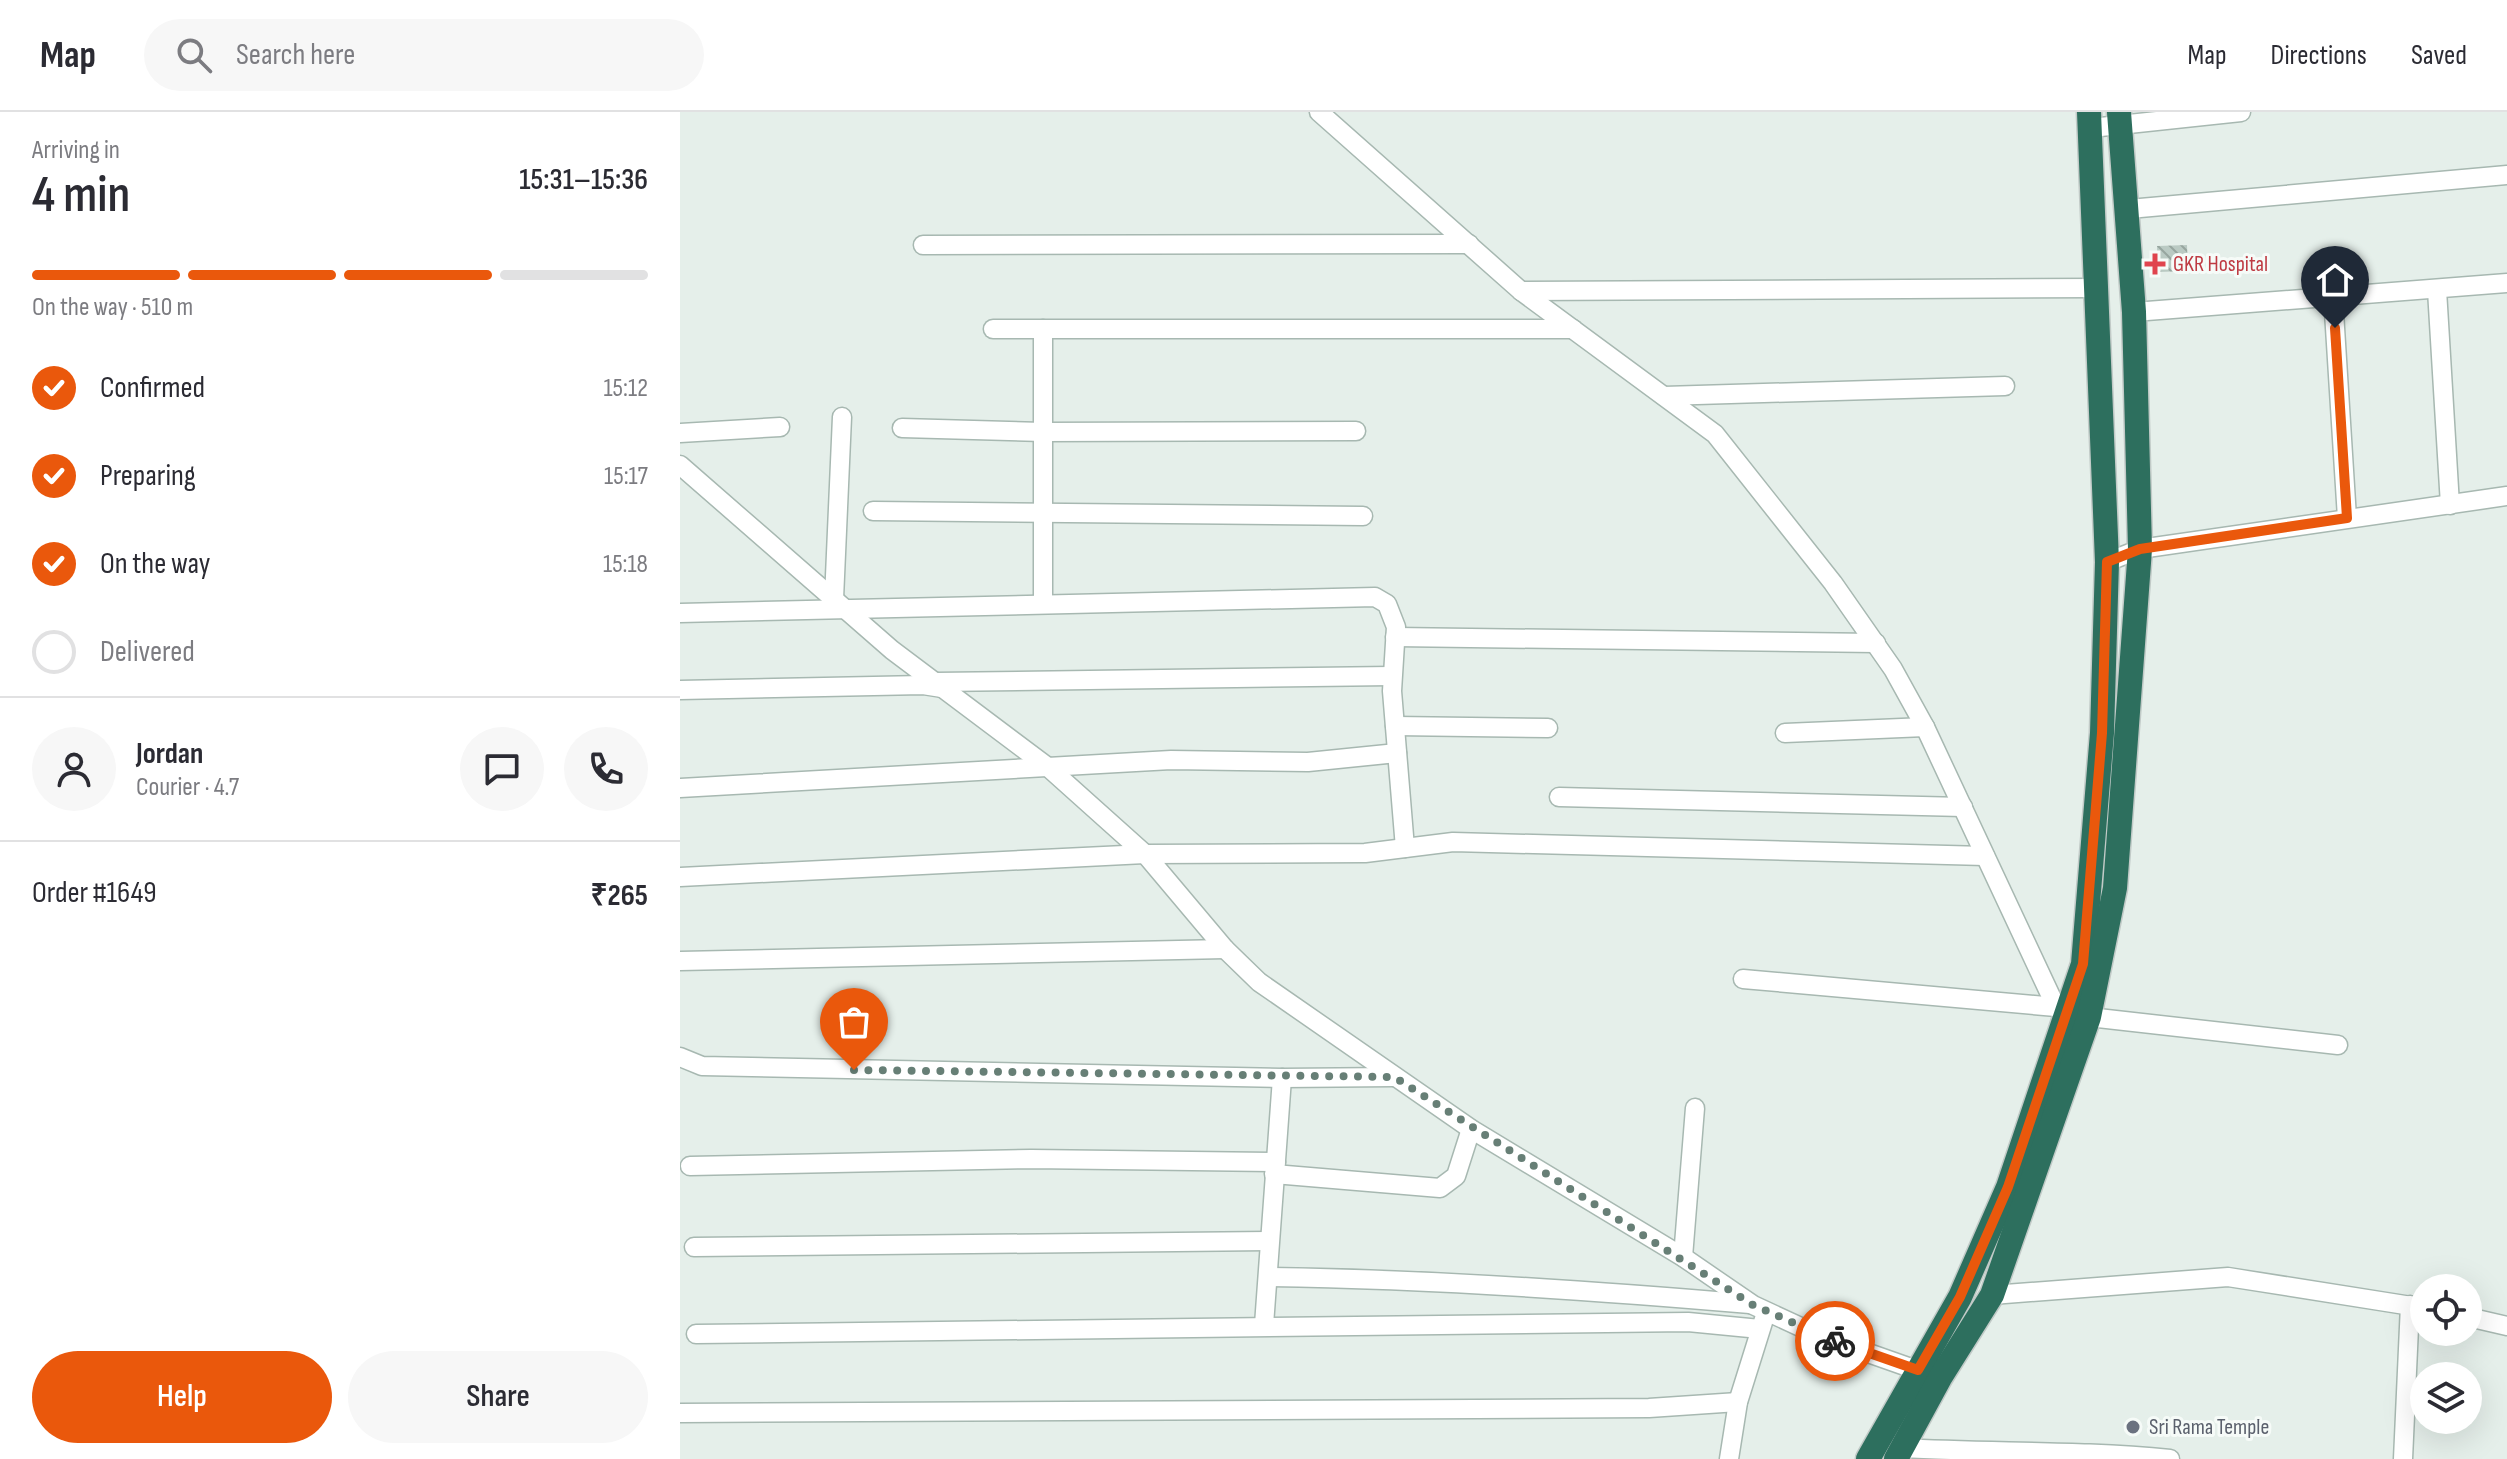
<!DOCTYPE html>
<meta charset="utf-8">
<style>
:root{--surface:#fff;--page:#f7f7f7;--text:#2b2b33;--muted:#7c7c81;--line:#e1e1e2;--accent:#ea580c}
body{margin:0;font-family:"Sofia Sans Condensed",sans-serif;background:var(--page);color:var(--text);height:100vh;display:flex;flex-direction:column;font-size:30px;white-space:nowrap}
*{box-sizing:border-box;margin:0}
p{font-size:26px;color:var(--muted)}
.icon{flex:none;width:44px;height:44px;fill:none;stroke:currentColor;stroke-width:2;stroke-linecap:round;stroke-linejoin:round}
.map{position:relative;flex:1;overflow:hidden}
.details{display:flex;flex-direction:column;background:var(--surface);width:680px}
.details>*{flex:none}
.fabs{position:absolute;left:1730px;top:1162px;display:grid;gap:16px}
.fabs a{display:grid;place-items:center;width:72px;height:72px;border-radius:50%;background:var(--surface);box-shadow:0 8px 32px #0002;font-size:40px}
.pin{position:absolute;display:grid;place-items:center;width:68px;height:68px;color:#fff;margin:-82px -34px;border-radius:50% 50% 50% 0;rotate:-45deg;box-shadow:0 0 8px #0007}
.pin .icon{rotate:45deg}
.courier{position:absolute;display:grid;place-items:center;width:80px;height:80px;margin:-40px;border:6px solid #ea580c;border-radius:50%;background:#fff;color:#222;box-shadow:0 2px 10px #0007}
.head em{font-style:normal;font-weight:600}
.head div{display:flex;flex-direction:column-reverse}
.head{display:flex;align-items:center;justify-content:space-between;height:136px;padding:0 32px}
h1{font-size:52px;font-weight:600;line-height:60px}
.bar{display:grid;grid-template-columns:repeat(4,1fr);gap:12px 8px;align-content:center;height:96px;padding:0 32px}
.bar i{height:10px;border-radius:6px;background:var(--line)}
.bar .selected{background:var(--accent)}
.bar p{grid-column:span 4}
.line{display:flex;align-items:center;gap:20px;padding:0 32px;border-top:2px solid var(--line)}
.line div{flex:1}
.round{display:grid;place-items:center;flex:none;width:84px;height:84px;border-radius:42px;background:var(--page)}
ol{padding:0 32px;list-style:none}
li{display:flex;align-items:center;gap:24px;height:88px}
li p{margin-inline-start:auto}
li .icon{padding:8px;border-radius:50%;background:var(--accent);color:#fff;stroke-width:4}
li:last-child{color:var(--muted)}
li i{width:44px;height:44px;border:4px solid var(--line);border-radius:50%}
.primary-button{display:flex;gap:16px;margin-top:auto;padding:16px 32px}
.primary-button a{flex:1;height:92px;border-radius:48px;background:var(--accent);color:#fff;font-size:32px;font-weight:600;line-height:92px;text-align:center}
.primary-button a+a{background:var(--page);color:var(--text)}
header{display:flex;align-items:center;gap:48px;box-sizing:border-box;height:112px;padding:0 40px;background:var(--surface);border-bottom:2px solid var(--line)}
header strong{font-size:38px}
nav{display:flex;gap:44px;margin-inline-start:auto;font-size:28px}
.search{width:560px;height:72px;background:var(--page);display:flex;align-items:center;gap:20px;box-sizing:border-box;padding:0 28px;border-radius:44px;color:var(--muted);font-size:30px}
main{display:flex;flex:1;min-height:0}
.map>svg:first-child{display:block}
.building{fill:url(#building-back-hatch)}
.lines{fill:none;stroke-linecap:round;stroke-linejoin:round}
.minor-casing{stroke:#a7b8b1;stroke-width:21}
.highway-casing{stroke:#c1cac7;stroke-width:27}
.minor{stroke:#fff;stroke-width:18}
.highway{stroke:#2d6f5e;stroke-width:24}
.done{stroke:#677f76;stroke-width:8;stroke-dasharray:0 14.4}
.route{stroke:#ea580c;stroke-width:10}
.health-dot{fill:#e0444e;stroke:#f6fbf8;stroke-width:3}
.worship-dot{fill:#6b7280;stroke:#f6fbf8;stroke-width:3}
.labels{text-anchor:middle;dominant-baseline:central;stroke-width:6;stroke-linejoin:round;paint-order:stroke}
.health-label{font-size:22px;fill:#be3a42;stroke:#f6fbf8;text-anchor:start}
.worship-label{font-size:22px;fill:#5b616d;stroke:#f6fbf8;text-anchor:start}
</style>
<header>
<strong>Map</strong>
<div class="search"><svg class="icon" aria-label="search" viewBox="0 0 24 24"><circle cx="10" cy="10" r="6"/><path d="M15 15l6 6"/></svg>Search here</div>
<nav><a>Map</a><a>Directions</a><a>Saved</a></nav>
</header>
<main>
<section class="details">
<div class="head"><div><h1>4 min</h1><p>Arriving in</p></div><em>15:31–15:36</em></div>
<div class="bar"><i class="selected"></i><i class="selected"></i><i class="selected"></i><i></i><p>On the way · 510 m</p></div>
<ol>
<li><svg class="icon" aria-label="check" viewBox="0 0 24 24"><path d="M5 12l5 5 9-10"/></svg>Confirmed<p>15:12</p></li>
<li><svg class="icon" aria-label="check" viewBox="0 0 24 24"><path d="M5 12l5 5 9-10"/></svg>Preparing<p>15:17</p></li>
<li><svg class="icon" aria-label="check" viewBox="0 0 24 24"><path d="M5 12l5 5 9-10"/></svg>On the way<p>15:18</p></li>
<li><i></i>Delivered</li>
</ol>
<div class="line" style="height:144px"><a class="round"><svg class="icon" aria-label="person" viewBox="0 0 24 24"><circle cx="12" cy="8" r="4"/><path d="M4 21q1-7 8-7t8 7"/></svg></a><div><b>Jordan</b><p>Courier · 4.7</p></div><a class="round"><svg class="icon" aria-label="chat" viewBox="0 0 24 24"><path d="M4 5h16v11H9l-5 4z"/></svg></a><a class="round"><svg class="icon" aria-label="phone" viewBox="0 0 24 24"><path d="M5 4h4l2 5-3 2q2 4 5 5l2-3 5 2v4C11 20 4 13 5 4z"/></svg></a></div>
<div class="line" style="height:104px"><div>Order #1649</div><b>₹265</b></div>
<div class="primary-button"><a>Help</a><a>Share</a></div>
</section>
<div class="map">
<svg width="1827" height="1347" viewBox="0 0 1827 1347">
<defs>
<pattern id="building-back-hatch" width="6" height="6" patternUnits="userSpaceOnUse" patternTransform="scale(2)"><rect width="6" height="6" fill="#bacac3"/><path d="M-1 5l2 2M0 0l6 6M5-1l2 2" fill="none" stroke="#97a69f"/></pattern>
</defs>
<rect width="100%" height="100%" fill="#e5efea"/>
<path class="building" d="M1507 133 1508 159 1478 160 1477 134Z"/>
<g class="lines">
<g class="minor-casing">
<g id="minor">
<path d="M639 0 841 179 1035 322 1153 471 1213 557 1245 615 1376 895 1409 905 1658 933"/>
<path d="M1411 16 1561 0"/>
<path d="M1449 97 1827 63"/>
<path d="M243 133 789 132"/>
<path d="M1757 178 1770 393"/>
<path d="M841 179 1417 176"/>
<path d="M1653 184 1667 406"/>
<path d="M1454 200 1827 171"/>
<path d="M313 217H893"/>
<path d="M363 217V491"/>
<path d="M984 284 1325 274"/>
<path d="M222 316 363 320 676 319"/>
<path d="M0 321 100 315"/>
<path d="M0 353 212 538 369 656 465 742 545 837 579 870 791 1017 1003 1145 1073 1193 1140 1224 1248 1262"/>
<path d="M193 399 683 404"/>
<path d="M1427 450 1460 437 1827 384"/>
<path d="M154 487 162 305"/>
<path d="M0 501 695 485 707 492 716 515 712 579 725 736"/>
<path d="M715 525 1196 531"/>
<path d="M256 570 712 564"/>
<path d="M0 578 243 573 262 576"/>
<path d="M715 614 868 616"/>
<path d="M1105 621 1245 615"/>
<path d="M0 676 491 648 628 650 717 641"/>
<path d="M879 685 1283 695"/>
<path d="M0 765 465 742 685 741 773 730 1305 744"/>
<path d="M0 849 545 837"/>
<path d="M1063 867 1376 895"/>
<path d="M0 945 22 954 602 966 714 965"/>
<path d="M10 1054 351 1047 596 1050"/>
<path d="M594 1062 760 1076 776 1064 791 1017"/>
<path d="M14 1135 588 1129"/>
<path d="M1003 1145 1015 996"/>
<path d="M588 1165C750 1167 908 1178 1070 1192"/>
<path d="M1312 1183 1548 1165 1744 1196"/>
<path d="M1788 1205 1827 1214"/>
<path d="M584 1213 602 966"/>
<path d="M16 1222 1008 1210 1080 1217"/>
<path d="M0 1301 969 1296 1058 1290"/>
<path d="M1222 1336C1311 1341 1401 1338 1490 1347"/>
<path d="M1049 1347 1058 1290 1084 1207"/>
<path d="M1723 1347 1730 1193"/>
</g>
</g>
<g class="highway-casing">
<g id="highway">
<path d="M1188 1347 1280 1185 1328 1075 1403 852 1422 621 1427 450 1409 0"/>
<path d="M1216 1347 1260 1266 1312 1183 1409 905 1435 776 1460 437 1454 200 1439 0"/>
</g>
</g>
<use href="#minor" class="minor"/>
<use href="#highway" class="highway"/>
</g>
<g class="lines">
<path class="done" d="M174 958 714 965 1073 1193 1155 1229"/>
<path class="route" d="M1155 1229 1238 1258 1280 1185 1328 1075 1403 852 1422 621 1427 450 1460 437 1667 406 1655 216"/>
</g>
<path class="health-dot" d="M1471 140h8v8h8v8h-8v8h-8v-8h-8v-8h8z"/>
<circle class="worship-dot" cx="1453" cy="1315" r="8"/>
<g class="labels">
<g class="health-label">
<text x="1493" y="152">GKR Hospital</text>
</g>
<g class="worship-label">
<text x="1469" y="1315">Sri Rama Temple</text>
</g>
</g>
</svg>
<div class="fabs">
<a><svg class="icon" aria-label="locate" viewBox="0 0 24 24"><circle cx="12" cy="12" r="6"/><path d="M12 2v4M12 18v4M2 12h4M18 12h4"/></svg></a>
<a><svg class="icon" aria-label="layers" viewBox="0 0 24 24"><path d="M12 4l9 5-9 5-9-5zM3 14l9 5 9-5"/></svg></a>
</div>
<div class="pin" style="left:174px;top:958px;background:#ea580c"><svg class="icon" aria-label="bag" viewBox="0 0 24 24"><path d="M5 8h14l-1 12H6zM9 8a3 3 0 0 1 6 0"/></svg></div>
<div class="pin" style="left:1655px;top:216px;background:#1f2937"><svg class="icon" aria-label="home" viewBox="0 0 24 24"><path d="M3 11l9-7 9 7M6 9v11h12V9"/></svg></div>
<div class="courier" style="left:1155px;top:1229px"><svg class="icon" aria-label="bike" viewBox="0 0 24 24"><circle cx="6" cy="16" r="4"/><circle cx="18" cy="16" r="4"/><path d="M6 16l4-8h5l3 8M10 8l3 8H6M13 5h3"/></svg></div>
</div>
</main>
